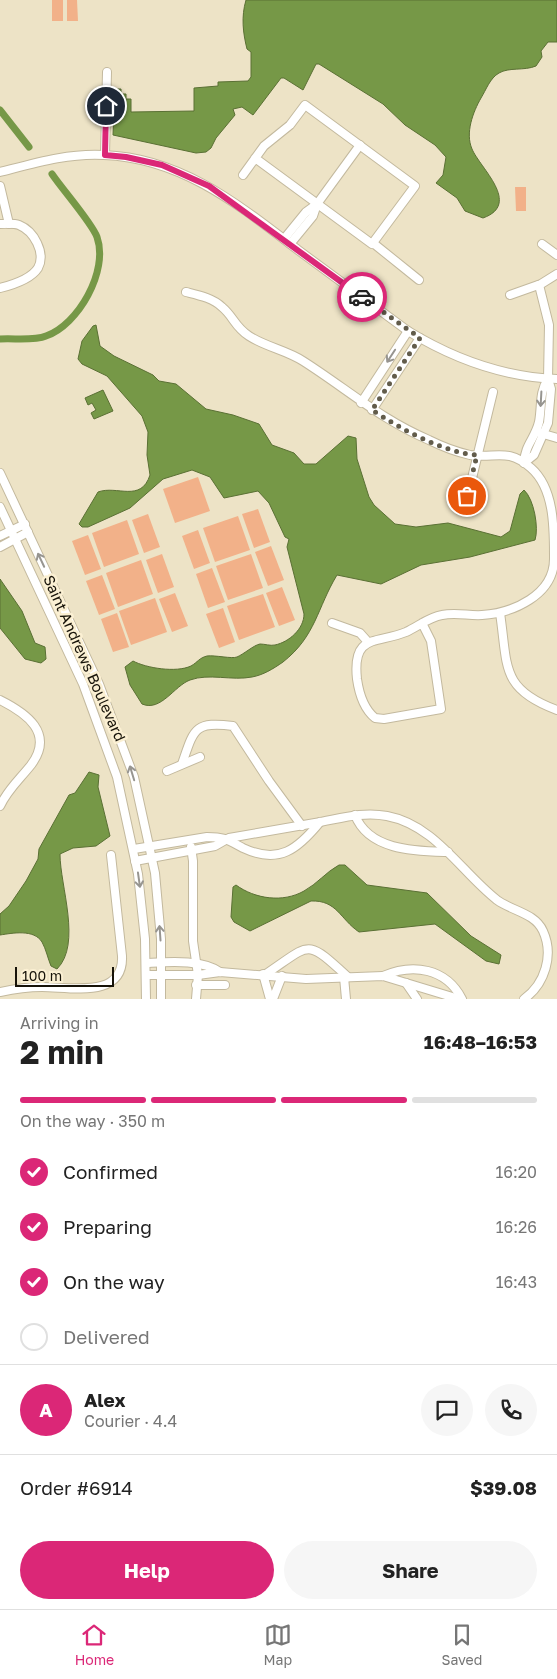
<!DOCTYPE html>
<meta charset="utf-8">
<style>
:root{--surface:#fff;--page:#f6f6f6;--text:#222;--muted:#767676;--line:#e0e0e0;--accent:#db2777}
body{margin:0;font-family:"Golos Text",sans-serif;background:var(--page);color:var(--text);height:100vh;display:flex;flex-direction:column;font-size:19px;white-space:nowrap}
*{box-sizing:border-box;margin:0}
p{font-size:16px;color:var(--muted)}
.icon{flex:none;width:28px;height:28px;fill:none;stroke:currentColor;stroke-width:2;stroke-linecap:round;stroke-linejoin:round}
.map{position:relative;height:999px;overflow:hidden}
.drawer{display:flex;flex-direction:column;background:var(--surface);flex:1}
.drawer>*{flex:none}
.scale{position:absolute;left:15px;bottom:12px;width:99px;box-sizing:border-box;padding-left:5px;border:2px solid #171309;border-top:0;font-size:14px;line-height:18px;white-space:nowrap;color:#171309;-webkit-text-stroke:4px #fbf0d3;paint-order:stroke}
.pin{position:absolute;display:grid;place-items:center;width:42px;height:42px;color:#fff;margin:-21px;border:2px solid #fff;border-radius:50%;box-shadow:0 1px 5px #0007}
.courier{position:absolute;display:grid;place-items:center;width:50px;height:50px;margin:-25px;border:4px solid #db2777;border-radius:50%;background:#fff;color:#222;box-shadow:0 1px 6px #0007}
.headline em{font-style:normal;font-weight:700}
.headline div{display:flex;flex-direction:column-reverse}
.headline{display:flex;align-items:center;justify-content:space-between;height:85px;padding:0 20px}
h1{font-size:32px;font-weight:700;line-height:38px}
.bar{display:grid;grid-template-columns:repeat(4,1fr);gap:8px 5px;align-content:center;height:60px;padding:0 20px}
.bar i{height:6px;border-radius:4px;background:var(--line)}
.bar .current{background:var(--accent)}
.bar p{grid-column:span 4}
.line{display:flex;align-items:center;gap:12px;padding:0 20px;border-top:1px solid var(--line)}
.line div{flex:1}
.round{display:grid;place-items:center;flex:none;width:52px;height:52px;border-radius:26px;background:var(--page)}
ol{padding:0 20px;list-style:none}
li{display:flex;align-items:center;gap:15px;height:55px}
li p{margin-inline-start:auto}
li .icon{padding:5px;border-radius:50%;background:var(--accent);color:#fff;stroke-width:4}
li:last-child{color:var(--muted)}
li i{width:28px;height:28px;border:2px solid var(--line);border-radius:50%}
.action{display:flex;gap:10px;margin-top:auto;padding:10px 20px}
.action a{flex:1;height:58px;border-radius:30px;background:var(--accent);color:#fff;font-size:20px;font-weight:700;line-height:58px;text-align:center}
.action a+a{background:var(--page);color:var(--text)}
.menu{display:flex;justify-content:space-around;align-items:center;height:70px;border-top:1px solid var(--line);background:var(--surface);font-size:14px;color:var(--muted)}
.menu a{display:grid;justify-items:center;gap:2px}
.menu .current{color:var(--accent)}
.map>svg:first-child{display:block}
.green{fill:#f2b189}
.water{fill:#769847;stroke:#5a7034}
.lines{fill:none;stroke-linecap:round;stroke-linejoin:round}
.canal{stroke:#769847;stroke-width:7}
.minor-casing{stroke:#c3b99e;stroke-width:10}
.minor{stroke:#fff;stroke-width:8}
.oneway{stroke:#979590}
.done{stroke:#625c4b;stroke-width:5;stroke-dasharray:0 9}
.route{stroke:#db2777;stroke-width:6}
.labels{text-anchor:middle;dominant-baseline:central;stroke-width:5;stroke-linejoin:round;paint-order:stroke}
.street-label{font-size:15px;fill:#171309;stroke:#fbf0d3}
</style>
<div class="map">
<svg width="557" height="999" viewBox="0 0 557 999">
<rect width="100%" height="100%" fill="#ede3c6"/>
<g class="green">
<rect x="52" y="0" width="11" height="21"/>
<path d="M67 0H77L78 21H67Z"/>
<path d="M515 187H526V211H516Z"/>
<path d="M198 477 210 511 175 523 163 489Z"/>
<path d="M258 509 270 542 254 548 242 514Z"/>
<path d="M148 514 160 547 144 553 132 520Z"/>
<path d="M238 516 250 550 215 562 203 528Z"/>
<path d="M127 520 139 554 104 567 92 533Z"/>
<path d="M198 530 210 563 194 569 182 536Z"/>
<path d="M88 535 101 569 85 575 72 541Z"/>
<path d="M271 546 284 580 268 586 255 552Z"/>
<path d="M162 554 174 587 158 593 146 560Z"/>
<path d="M251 554 263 588 228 600 216 566Z"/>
<path d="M141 560 153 594 118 607 106 573Z"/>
<path d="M212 568 225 602 208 608 196 574Z"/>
<path d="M102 575 115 609 99 615 86 581Z"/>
<path d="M282 587 295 620 279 626 266 593Z"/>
<path d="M175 593 188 626 172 632 159 599Z"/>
<path d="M263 594 275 627 239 640 227 606Z"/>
<path d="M155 598 167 632 131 645 119 611Z"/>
<path d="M223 608 235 642 219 648 206 614Z"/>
<path d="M117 613 129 647 113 652 101 619Z"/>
</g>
<g class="water">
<path d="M246 0H557V42H548L541 51 542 57 536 66C524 71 509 67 499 73 490 78 486 90 481 98 473 112 465 133 472 149 480 168 522 204 483 218L465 211 457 198 436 183 443 175 446 157 435 145 405 125 383 104 319 64H316L303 90 284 78H281L253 115 242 107 233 109 235 115 216 138 211 148 206 152 196 153 113 135 115 89H121V94H126V99H131V112L194 111V88L218 86V82L248 81 251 77V52L247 49C243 33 241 17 246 0Z"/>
<path d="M96 325 100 346 114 356 153 375 159 381 176 384 206 409 233 415 259 424 272 445 294 453 304 464H316L348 436 356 438 357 459 369 497 374 505 395 524 416 527 448 523 501 537 510 531 520 494 524 490C534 499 539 528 535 540L470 557 421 565 381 584 337 575C317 608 316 636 283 662 273 669 263 675 252 677 232 681 209 673 190 680 174 686 161 712 142 704L130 685 125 667 133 661C146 668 176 673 191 666 198 662 199 658 207 656 215 655 232 659 237 657 244 654 254 645 260 644 265 644 270 646 275 645 289 642 304 629 304 614L287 547 289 539 285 537 269 503 258 491 224 498 210 477 192 470 163 479 130 508 88 527H82L79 524 98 492C117 485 141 503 150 475L147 455 148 432 142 416 107 376 82 364 78 359 82 341 93 326Z"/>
<path d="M103 390 113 411 94 419 91 413 96 410 92 403 88 405 85 398Z"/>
<path d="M0 579 22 611 35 643 45 647 46 659 41 663 25 659 0 628Z"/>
<path d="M89 772 99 775 98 787 110 836 96 846 73 848 60 854C60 886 82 944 57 969L51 966C48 959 46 949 42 942 34 929 13 933 0 935V914L9 906 26 881 38 859 39 849 69 795 75 793Z"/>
<path d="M339 865H345L367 885 427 893 471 936 501 955 499 964 486 961 435 924 359 932C340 919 337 900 311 901L250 931 234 922 231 917 233 887 236 885C255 899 283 903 304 891 317 884 326 872 339 865Z"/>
</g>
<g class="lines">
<g class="canal">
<path d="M0 110 29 147"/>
<path d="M0 339C14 338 34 341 46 336 78 325 109 271 97 237 92 223 62 189 52 174"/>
</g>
<g class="minor-casing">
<g id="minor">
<path d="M105 155 107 72"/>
<path d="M0 172C35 163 68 153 104 155 182 158 239 205 298 250 335 277 371 304 408 331 454 359 502 377 557 379"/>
<path d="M243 175 264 146 290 125 305 105 415 186 372 244 255 158"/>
<path d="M0 186 9 224"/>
<path d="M0 224C6 224 13 223 19 225 34 231 46 253 38 268 31 279 12 285 0 288"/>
<path d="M284 239 306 212 317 204 360 145"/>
<path d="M373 243 419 280"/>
<path d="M290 244 313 216 317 204"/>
<path d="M542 244 557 255"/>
<path d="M186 292C198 295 213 298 222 307 234 317 234 326 249 336 266 347 286 350 303 361 347 389 380 419 429 440 441 446 457 452 470 455 495 459 507 447 531 468 555 489 554 530 554 559 554 595 513 613 482 615 469 616 456 612 442 615 429 617 419 626 406 632 377 644 352 633 357 679 359 693 364 709 375 718L384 719 441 709 431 641 422 623"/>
<path d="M510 295 541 284 557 274"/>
<path d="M361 403 408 331"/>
<path d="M372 410 420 338"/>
<path d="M540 433 557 438"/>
<path d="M524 463 534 455 548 423 551 389 548 379 549 325 539 285"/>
<path d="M524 463C525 444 535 439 539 422 542 406 539 392 548 379"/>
<path d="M0 473 99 684 134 777 155 873 161 939V999"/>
<path d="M0 507 83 684 117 777 138 874 145 939 146 999"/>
<path d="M464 511 493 392"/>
<path d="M0 536 25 524"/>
<path d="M0 547 28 532"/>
<path d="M500 613C508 666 500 689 557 710"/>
<path d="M332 623 360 633 368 642"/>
<path d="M0 700C26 713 55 733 31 765 20 779 8 789 0 806"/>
<path d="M182 764C194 729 194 721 233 726L269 781 302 826"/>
<path d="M167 771 200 757"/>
<path d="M355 815C369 851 416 851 448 852"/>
<path d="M191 847 193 861V941L198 975 196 999"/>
<path d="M134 849 207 837C225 837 228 840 243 848 279 865 298 849 320 822"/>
<path d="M135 861 215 846 229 838C257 833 286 828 315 823 339 819 362 811 387 816 435 825 461 872 497 900 512 911 535 913 543 931 554 955 545 984 524 999"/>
<path d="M146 963C168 962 202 959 220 972"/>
<path d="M263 974 270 999"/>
<path d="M266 974C312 943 305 938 348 977"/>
<path d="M146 975H198L220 972 306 979 383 976 459 999"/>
<path d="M383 976C413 963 446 968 462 999"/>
<path d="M344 977 346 999"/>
<path d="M406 983 417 999"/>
<path d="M196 985H225"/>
<path d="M0 992C14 989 28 987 42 987 71 987 124 999 122 956L111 855"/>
<path d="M273 999 282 976"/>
</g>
</g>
<use href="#minor" class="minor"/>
</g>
<defs><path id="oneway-shaft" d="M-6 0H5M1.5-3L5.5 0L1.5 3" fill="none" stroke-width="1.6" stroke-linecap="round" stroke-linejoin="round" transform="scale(1.25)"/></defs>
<g class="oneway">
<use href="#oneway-shaft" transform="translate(391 356) rotate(123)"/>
<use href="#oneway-shaft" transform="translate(541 399) rotate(93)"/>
<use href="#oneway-shaft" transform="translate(41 560) rotate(-115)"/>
<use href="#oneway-shaft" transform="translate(132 773) rotate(-107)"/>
<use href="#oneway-shaft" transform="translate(139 880) rotate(82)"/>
<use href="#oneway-shaft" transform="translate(160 933) rotate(-94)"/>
</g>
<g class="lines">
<path class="done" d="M362 297 420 338 372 410C399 428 444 453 477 455L467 496"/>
<path class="route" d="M106 106 105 155 126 157 162 165 209 186 362 297"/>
</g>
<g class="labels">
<g class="street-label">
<text transform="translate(85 658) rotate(66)">Saint Andrews Boulevard</text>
</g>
</g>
</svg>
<div class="scale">100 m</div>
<div class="pin" style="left:467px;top:496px;background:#ea580c"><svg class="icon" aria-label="bag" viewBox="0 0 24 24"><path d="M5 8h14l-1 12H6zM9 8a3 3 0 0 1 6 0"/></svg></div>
<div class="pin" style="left:106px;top:106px;background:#1f2937"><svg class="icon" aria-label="home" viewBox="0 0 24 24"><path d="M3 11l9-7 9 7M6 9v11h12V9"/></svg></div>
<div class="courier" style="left:362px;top:297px"><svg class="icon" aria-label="car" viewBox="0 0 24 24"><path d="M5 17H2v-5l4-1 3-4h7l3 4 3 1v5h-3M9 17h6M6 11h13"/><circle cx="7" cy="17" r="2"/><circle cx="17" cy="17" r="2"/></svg></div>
</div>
<section class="drawer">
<div class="headline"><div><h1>2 min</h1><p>Arriving in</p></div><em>16:48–16:53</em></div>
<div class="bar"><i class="current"></i><i class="current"></i><i class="current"></i><i></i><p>On the way · 350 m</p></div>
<ol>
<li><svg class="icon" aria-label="check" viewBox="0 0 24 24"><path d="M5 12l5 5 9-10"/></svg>Confirmed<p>16:20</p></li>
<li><svg class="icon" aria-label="check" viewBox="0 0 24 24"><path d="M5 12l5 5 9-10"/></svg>Preparing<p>16:26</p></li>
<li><svg class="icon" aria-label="check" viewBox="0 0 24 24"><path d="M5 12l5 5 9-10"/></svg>On the way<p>16:43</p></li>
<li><i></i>Delivered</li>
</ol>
<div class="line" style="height:90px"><b class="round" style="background:var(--accent);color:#fff">A</b><div><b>Alex</b><p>Courier · 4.4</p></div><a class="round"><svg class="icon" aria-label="chat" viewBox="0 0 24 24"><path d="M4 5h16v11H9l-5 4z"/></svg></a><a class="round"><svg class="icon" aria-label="phone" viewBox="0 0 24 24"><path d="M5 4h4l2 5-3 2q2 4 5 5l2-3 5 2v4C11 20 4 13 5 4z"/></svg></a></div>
<div class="line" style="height:65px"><div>Order #6914</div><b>$39.08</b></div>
<div class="action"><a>Help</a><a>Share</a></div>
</section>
<nav class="menu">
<a class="current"><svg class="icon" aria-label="home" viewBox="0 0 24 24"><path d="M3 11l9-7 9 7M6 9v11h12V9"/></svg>Home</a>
<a><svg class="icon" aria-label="map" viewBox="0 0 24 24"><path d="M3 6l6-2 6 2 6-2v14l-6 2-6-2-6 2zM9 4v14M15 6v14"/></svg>Map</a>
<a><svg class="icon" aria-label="saved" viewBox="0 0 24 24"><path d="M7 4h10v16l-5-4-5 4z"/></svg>Saved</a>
</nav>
